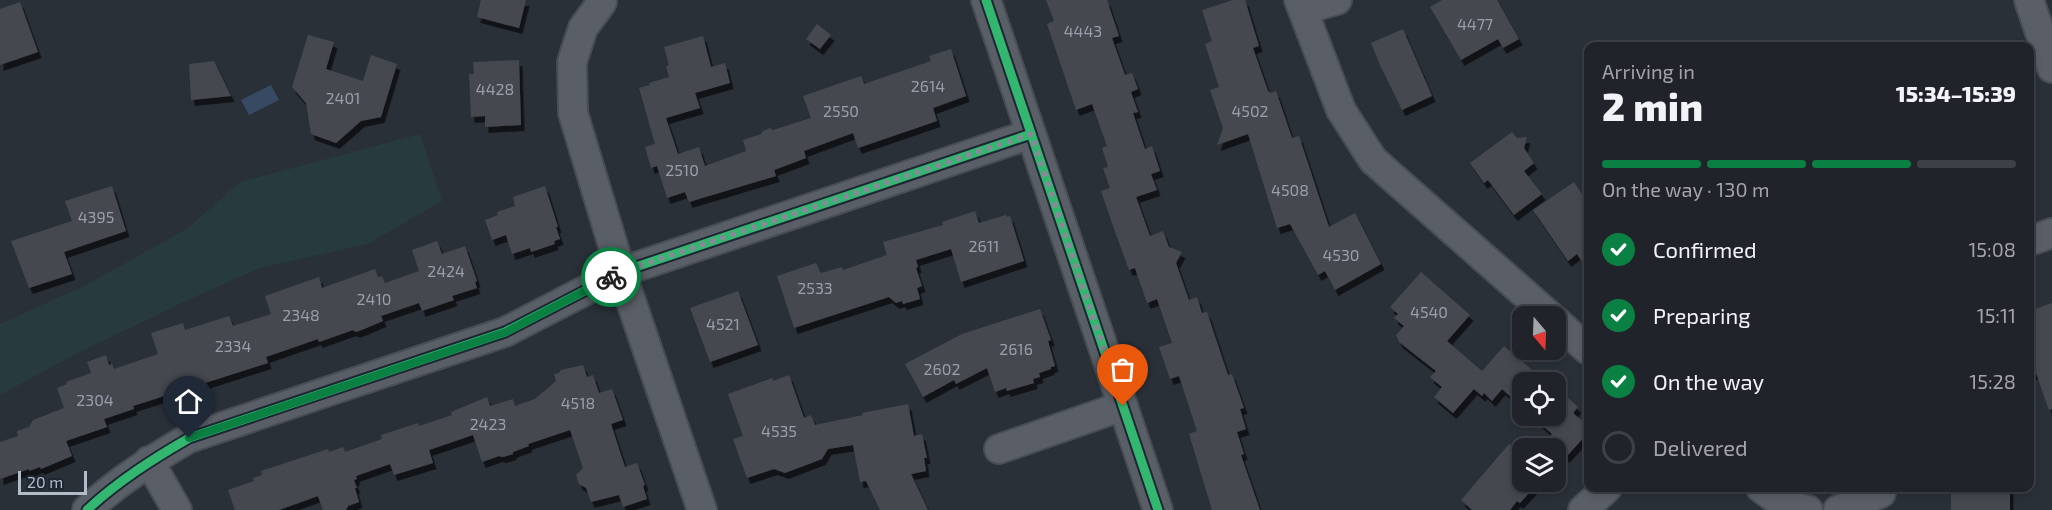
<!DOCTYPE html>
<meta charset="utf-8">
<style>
:root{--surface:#20242a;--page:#2d3036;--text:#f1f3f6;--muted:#a2a4a8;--line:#3d4147;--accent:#0b8043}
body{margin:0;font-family:"Exo 2",sans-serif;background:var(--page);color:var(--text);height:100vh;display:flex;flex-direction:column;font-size:22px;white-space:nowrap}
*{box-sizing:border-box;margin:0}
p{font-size:20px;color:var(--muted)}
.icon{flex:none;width:33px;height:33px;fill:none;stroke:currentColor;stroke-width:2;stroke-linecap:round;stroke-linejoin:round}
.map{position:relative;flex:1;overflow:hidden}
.sheet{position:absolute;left:1584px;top:42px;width:450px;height:450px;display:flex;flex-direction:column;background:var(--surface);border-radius:12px;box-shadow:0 3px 9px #0003,0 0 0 2px var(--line)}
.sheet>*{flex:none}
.needle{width:39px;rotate:161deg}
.tools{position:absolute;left:1512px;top:306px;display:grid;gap:12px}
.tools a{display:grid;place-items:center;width:54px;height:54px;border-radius:12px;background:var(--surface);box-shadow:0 3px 9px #0003,0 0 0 2px var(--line);font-size:30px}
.scale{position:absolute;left:18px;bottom:15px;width:69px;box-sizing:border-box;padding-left:6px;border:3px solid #b4bcc9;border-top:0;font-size:16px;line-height:21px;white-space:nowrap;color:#b4bcc9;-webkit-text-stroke:4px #1d2633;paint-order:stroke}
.pin{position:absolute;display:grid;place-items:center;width:51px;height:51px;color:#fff;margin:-62px -26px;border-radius:50% 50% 50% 0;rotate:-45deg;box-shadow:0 0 6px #0007}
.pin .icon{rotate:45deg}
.courier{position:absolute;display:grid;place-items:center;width:60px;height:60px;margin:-30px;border:4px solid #0b8043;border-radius:50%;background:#fff;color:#222;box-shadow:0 2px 8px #0007}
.overview em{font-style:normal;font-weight:800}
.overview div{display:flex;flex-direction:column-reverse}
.overview{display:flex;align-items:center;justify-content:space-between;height:102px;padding:0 18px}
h1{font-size:39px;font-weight:800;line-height:45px}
.bar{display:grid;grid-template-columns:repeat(4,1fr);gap:9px 6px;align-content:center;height:72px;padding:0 18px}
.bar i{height:8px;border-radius:4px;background:var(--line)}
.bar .on{background:var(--accent)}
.bar p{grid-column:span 4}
ol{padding:0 18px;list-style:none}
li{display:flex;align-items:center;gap:18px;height:66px}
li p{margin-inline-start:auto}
li .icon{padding:6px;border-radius:50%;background:var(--accent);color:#fff;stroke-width:4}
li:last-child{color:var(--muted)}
li i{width:33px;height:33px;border:3px solid var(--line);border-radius:50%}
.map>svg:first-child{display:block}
.green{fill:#273a3e}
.water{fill:#384963}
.building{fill:#444950;filter:url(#shadow)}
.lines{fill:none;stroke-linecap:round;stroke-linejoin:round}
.minor-casing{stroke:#484c53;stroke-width:32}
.minor{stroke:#5a5e66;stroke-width:28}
.cycleway-casing{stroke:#1d2633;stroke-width:13}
.cycleway{stroke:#33b770;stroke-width:9}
.done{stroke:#848b96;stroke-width:6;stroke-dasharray:0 10.8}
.route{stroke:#0b8043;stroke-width:8}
.labels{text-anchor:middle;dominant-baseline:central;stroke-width:4.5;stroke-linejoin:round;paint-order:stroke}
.number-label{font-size:16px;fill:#989fab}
</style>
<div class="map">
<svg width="2052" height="510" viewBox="0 0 2052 510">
<defs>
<filter id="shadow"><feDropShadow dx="3.5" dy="6" stdDeviation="0" flood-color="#0009"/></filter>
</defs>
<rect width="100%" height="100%" fill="#2a3038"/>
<path class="green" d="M420 134 442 201 368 244 260 268 188 300 74 355 0 395V324L86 285 188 228 240 182Z"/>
<path class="water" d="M271 85 279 100 249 115 241 100Z"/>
<g class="building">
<path d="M481 0H526L519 28 477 17Z"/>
<path d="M1046 0H1107L1119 36 1112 38 1125 75 1132 73 1138 89 1131 92 1138 112 1133 113 1145 149 1152 146 1160 171 1151 174 1157 190 1136 197 1150 236 1163 231 1169 247 1182 252 1176 263 1189 300 1197 297 1202 313 1207 312 1228 375 1232 374 1244 408 1240 409 1246 429 1237 432 1244 454 1241 455 1260 510H1212L1189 434 1197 431 1179 376 1170 379 1159 347 1172 343 1157 299 1147 303 1135 268 1129 270 1113 226 1101 191 1110 188 1103 168 1108 167 1102 148 1107 146 1092 104 1076 110 1047 24 1054 21Z"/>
<path d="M1233 0H1245L1259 46 1253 48 1268 91 1271 93 1276 91 1292 138 1299 136 1329 227 1355 213 1381 264 1335 290 1325 271 1318 275 1290 224 1277 228 1248 134 1217 145 1223 128 1210 90 1219 87 1205 44 1212 41 1202 10Z"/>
<path d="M1442 0H1497L1519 39 1503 48 1498 39 1461 60 1430 7Z"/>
<path d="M20 2 38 52 0 65V9Z"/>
<path d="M817 24 831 35 820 49 806 39Z"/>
<path d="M1403 29 1432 96 1402 110 1380 65 1371 43Z"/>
<path d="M308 35 334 42 326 69 363 81 371 55 397 64 381 117 361 121 336 143 311 134 306 103 292 87Z"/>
<path d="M703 36 711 67 725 63 730 83 695 93 700 108 666 118 678 154 699 147 705 166 746 151 743 140 761 134 763 131 770 128 773 130 811 118 803 96 861 76 864 84 931 61 929 56 951 49 966 96 933 108 937 121 858 148 853 133 804 151 806 158 774 170 776 176 689 202 685 192 667 198 657 166 651 168 645 147 655 144 639 88 650 85 649 83 669 77 666 66 669 65 664 47Z"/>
<path d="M519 60 521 125 485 127V116L471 117 469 74H474L473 62Z"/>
<path d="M214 61 231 96 191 100 189 64Z"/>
<path d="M1512 132 1517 138 1527 137 1524 148 1534 163 1524 171 1542 194 1514 215 1488 180 1484 183 1470 163Z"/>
<path d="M1574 182 1588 203V271L1577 254 1568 261 1533 210Z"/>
<path d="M112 186 126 231 64 252 72 274 29 288 11 241 72 221 65 201Z"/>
<path d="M545 186 558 227H556L560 239 554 241 555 244 531 252 530 248 512 254 506 235 492 240 485 220 498 215 497 212 515 206 513 197Z"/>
<path d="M975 211 979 223 1006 215 1007 217 1010 216 1024 261 961 282 951 249 916 260 918 267 916 268 922 286 917 288 920 299 903 304 902 301 896 303 889 297 794 328 777 276 816 263 821 273 842 267 843 270 887 255 883 242 943 225 942 222Z"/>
<path d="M437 241 442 254 465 246 477 281 475 282 477 288 452 296 454 300 422 311 419 303 381 316 383 321 364 329 356 332 353 330 319 342 318 339 266 357 268 363 133 406 134 409 104 419 107 427 66 441 72 456 41 469 40 467 29 471V469L0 479V442L18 436 17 431 29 427 33 420 64 408 57 388 67 384 66 382 91 373 87 362 106 355 109 365 112 364 114 369 158 354 151 333 183 323 185 330 229 316 233 326 271 314 265 296 319 277 322 288 375 269 378 277 382 276 385 283 419 271 412 250Z"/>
<path d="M1421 272 1470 315 1447 341 1482 371 1504 346 1546 382H1522V407L1502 389 1492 401 1484 393 1482 396 1474 389 1453 413 1434 397 1442 387 1430 377 1436 371 1399 342 1396 335 1404 326 1394 318 1398 314 1390 307Z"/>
<path d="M738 291 758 345 710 362 690 308Z"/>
<path d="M2052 303V409L2049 410 2036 373 2030 375V311Z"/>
<path d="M1040 309 1051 340 1048 341 1055 366 1051 367V369L1039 373 1040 377 1033 379 1034 383 1007 391 1006 388 995 392 987 368 956 384 954 380 923 397 905 364 962 334Z"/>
<path d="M583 365 587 377 593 375 599 393 612 389 623 420 611 424 625 467 637 463 645 485 643 486 647 499 623 507 619 495 591 502 586 488 579 484 576 475 583 468 570 430 528 444 529 446 513 452V454L503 457 499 456 482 462 473 435 429 450 433 463 394 475 390 464 356 476 357 479 354 480 357 488H355L359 502 348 506 346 510H323L318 496 279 510H235L228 490 254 481 253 478 262 475 261 471 328 449 329 452 343 447 345 452 382 439 381 435 418 423 419 426 452 415 451 412 487 397 490 406 513 399 515 406 535 399 556 381 554 374 559 373 561 370Z"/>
<path d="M789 375 804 418 811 415 815 425 863 415 862 413 908 404 914 436 922 434 927 458H924L926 471 911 474 928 510H880L866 481 860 482 853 445 828 449 822 459 785 473 774 469 747 478 733 439 743 436 728 394 772 378 773 381Z"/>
<path d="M1556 387 1578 407 1573 413 1588 426V433L1566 457 1547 440 1552 434 1532 416H1556Z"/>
<path d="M1509 444 1522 456V482H1539L1520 503 1517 501 1510 510H1472L1461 500Z"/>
<rect x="1951" y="488" width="59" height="22"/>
</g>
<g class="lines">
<g class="minor-casing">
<g id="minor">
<path d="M986 0 1158 510"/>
<path d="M1299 0 1341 110 1373 160 1550 316"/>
<path d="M2029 0 2052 68"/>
<path d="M602 2 583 28 572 62 573 113 621 272 702 510"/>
<path d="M1303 10 1337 0"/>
<path d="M2030 241 2052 233"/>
<path d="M1556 321 1588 350"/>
<path d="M999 449 1123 406"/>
<path d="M149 461 177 510"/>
<path d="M1761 488 1782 503 1808 510"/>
<path d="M87 510C118 481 153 459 189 438L505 332 621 272 1031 134"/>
<path d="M1583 510 1607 488"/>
<path d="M1838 510 1881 493"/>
</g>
</g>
<use href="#minor" class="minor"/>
<g class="cycleway-casing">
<g id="cycleway">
<path d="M986 0 1158 510"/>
<path d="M87 510C118 481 153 459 189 438L505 332 621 272 1031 134"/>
</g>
</g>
<use href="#cycleway" class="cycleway"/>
</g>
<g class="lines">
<path class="done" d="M611 277 621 272 1031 134 1123 406"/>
<path class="route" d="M189 438 506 332 611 277"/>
</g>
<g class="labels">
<g class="number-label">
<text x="1475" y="23">4477</text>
<text x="1083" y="30">4443</text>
<text x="928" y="85">2614</text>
<text x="495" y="88">4428</text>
<text x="343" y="97">2401</text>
<text x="841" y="110">2550</text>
<text x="1250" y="110">4502</text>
<text x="682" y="169">2510</text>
<text x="1290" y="189">4508</text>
<text x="96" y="216">4395</text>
<text x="984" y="245">2611</text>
<text x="1341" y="254">4530</text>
<text x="446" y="270">2424</text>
<text x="815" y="287">2533</text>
<text x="374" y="298">2410</text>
<text x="1429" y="311">4540</text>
<text x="301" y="314">2348</text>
<text x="723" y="323">4521</text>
<text x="233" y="345">2334</text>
<text x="1016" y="348">2616</text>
<text x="942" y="368">2602</text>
<text x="95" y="399">2304</text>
<text x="578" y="402">4518</text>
<text x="488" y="423">2423</text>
<text x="779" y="430">4535</text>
</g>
</g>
</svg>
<div class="tools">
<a><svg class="needle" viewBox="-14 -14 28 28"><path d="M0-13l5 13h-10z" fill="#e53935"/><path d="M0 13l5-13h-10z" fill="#a2a4a8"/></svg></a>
<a><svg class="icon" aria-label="locate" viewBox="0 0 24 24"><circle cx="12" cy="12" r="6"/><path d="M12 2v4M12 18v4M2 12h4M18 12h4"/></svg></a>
<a><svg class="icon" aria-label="layers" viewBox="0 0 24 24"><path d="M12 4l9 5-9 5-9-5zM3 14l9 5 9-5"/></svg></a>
</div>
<div class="scale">20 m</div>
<div class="pin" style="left:1123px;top:406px;background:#ea580c"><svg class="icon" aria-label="bag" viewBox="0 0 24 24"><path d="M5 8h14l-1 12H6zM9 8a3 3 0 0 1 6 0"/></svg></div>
<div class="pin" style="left:189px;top:438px;background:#1f2937"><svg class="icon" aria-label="home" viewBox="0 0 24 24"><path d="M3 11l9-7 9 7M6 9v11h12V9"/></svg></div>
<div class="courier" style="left:611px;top:277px"><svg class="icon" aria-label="bike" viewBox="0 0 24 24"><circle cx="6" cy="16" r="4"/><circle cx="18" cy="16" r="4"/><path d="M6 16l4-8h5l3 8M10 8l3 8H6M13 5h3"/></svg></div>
<section class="sheet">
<div class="overview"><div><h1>2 min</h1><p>Arriving in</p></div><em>15:34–15:39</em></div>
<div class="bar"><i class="on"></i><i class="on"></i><i class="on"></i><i></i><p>On the way · 130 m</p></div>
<ol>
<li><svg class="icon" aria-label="check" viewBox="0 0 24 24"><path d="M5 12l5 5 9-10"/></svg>Confirmed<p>15:08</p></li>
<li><svg class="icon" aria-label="check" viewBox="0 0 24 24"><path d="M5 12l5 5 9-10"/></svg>Preparing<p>15:11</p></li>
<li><svg class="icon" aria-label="check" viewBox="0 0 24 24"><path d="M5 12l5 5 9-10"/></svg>On the way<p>15:28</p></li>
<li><i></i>Delivered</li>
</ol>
</section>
</div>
